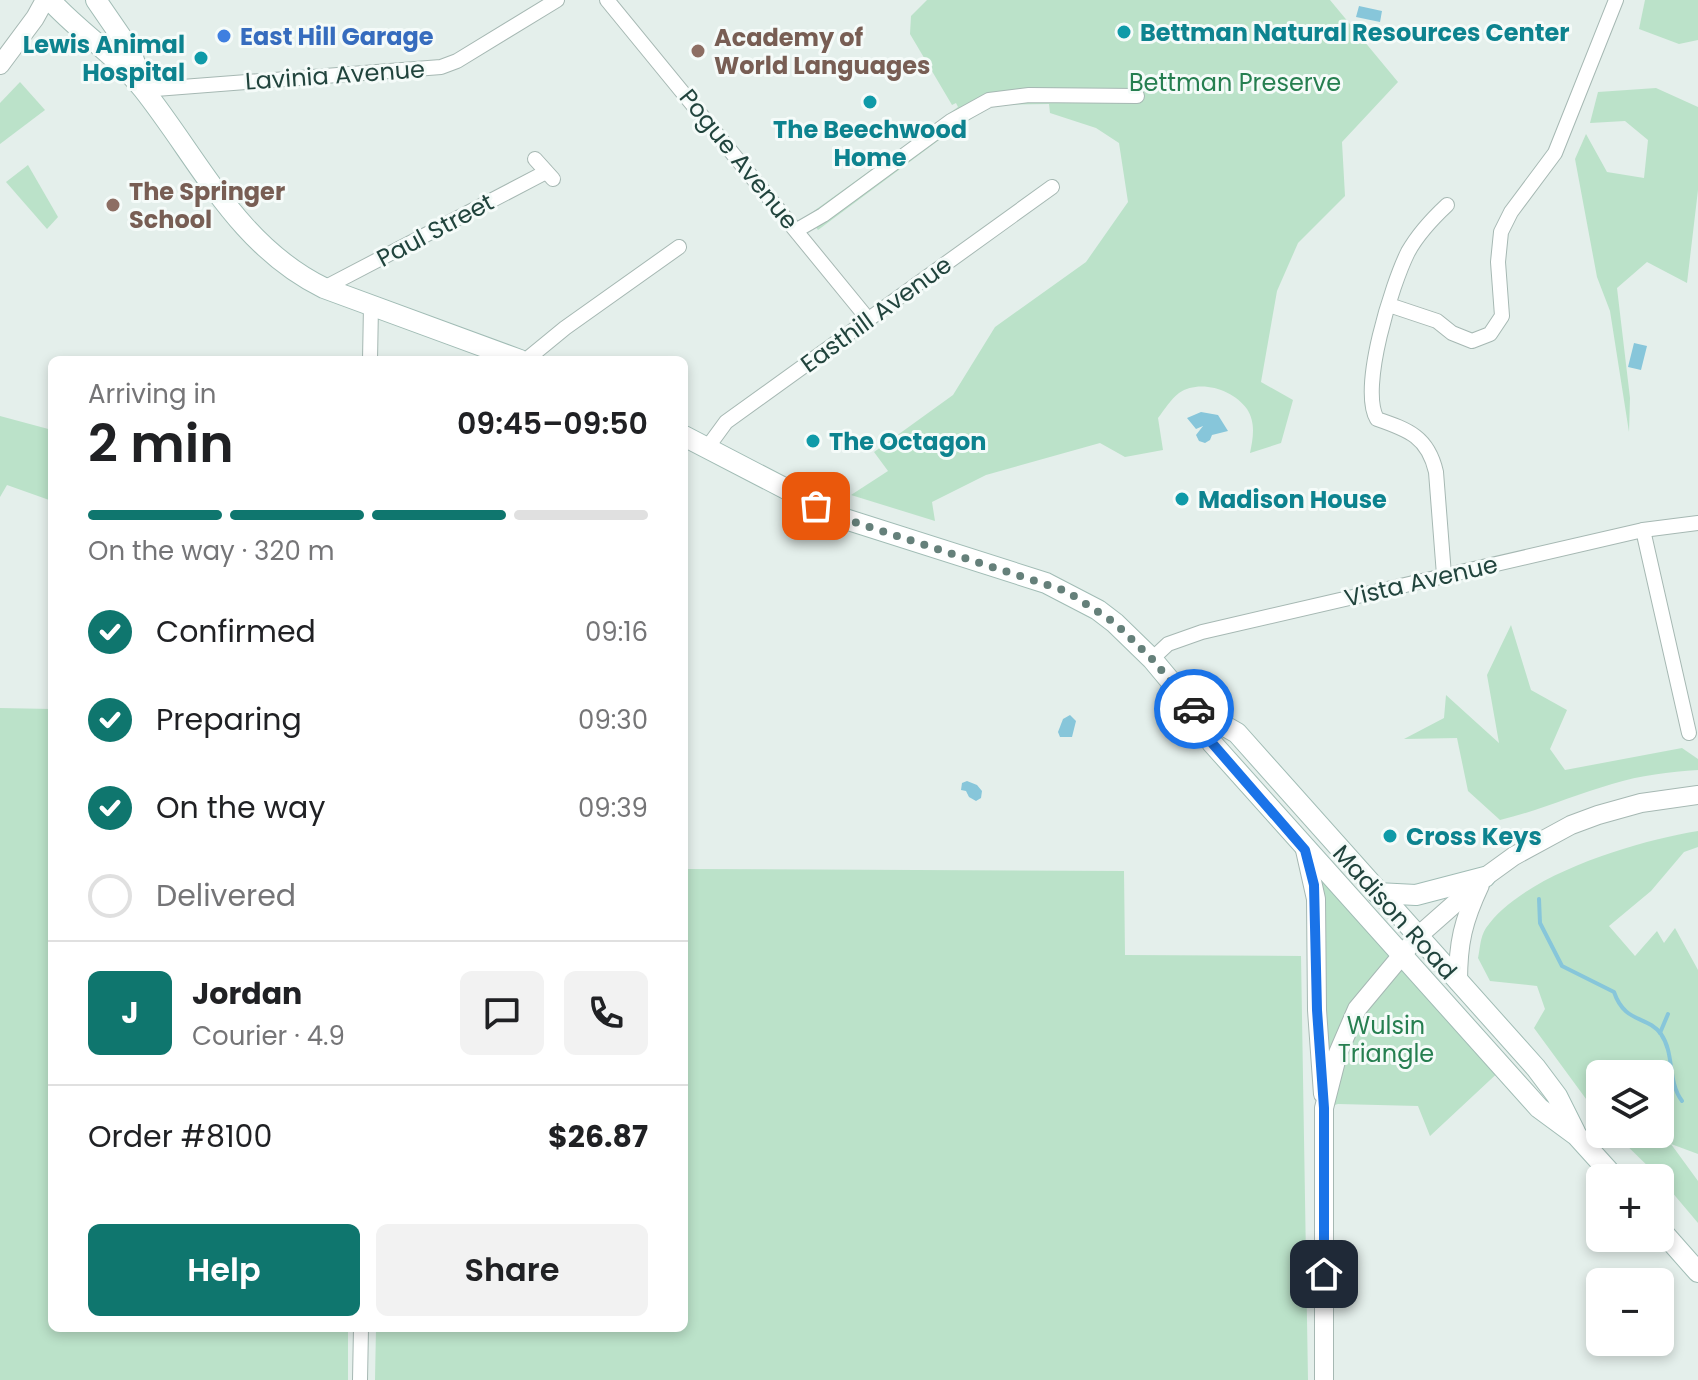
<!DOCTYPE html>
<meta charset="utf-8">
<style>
:root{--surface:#fff;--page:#f2f2f2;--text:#202124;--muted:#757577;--line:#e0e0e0;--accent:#0f766e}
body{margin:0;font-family:Poppins,sans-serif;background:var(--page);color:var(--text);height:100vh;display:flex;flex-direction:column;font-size:30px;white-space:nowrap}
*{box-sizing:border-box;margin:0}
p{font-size:26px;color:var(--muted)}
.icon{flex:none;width:44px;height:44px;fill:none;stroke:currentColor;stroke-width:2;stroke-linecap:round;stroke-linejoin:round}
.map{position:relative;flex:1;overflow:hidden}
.panel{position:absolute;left:48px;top:356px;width:640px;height:976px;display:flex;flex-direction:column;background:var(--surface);border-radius:12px;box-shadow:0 4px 12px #0003}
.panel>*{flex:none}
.tools{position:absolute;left:1586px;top:1060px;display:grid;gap:16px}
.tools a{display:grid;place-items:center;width:88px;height:88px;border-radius:12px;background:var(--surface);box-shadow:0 4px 12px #0003;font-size:40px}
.pin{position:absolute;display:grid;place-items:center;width:68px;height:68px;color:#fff;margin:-34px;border-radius:16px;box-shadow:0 4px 12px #0006}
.courier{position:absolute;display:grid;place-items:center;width:80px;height:80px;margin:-40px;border:6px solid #1a73e8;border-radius:50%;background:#fff;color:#222;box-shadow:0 2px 10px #0007}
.summary em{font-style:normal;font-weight:600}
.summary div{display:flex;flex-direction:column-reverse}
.summary{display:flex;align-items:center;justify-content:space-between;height:136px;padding:0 40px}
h1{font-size:52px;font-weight:600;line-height:60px}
.bar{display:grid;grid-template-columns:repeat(4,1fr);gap:12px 8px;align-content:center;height:96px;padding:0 40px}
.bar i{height:10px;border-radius:6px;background:var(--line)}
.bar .active{background:var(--accent)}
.bar p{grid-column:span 4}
.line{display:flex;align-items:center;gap:20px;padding:0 40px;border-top:2px solid var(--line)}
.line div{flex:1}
.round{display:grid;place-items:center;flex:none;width:84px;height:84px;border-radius:12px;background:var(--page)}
ol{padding:0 40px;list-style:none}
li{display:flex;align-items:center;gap:24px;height:88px}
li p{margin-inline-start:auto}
li .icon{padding:8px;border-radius:50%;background:var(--accent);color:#fff;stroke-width:4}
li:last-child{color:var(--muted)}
li i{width:44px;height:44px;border:4px solid var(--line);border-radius:50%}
.primary-button{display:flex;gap:16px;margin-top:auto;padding:16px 40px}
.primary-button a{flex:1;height:92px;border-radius:12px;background:var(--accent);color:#fff;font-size:32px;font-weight:600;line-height:92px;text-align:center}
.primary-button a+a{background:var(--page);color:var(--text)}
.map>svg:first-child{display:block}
.green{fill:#bbe2c9}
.water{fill:#87c6da}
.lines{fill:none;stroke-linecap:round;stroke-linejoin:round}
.stream{stroke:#87c6da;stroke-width:4}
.minor-casing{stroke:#a6b8b3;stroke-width:16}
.tertiary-casing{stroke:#a6b8b3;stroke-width:20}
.secondary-casing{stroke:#a1bcb5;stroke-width:22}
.minor{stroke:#fff;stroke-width:14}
.tertiary{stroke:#fff;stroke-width:18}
.secondary{stroke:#fff;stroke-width:20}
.done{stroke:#65807a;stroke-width:8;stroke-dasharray:0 14.4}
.route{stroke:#1a73e8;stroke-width:10}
.culture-dot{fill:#0f9aa8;stroke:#f5fbf9;stroke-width:3}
.shop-dot{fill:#3f7fe0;stroke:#f5fbf9;stroke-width:3}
.education-dot{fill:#8d6e63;stroke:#f5fbf9;stroke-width:3}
.labels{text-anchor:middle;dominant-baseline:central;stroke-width:6;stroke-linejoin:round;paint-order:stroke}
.culture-label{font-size:24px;font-weight:bold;fill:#0d838f;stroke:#f5fbf9;text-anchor:start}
.shop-label{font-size:24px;font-weight:bold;fill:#366cbe;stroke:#f5fbf9;text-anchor:start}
.education-label{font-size:24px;font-weight:bold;fill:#785e54;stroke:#f5fbf9;text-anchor:start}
.street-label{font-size:24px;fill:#21443d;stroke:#f5fbf9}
.park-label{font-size:24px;fill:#267f50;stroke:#f5fbf9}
</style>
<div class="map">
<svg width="1698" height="1380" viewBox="0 0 1698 1380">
<rect width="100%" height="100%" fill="#e4efeb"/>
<g class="green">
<path d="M927 0H1330L1398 82 1342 142 1345 196 1298 243 1277 291 1261 382 1293 400 1281 443 1250 453C1253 438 1256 423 1247 409 1233 389 1199 379 1179 393 1171 399 1164 410 1158 418L1163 450 1125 457 1100 443 986 475 932 502 935 521 851 495 888 471 874 452 953 395 995 327 1086 262 1128 202 1119 143 1096 128 1050 113 1049 104 991 105 968 121 966 120 818 230 807 216 958 107 956 103 952 105 910 34 911 16Z"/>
<path d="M1645 0H1698V40L1679 44 1639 29Z"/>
<path d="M20 82 45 110 0 144V103Z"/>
<path d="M1656 88 1698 107V190L1687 283 1647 262 1617 288 1630 398 1629 432 1610 311 1597 277 1575 159 1586 134 1607 172 1644 178 1648 140 1625 121 1590 123 1598 92Z"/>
<path d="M28 165 58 217 47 229 6 182Z"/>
<path d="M0 416 52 430V501L7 485 0 497Z"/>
<path d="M1511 625 1531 690 1567 710 1550 749 1565 770 1682 748 1698 759V770C1669 772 1641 775 1612 784 1574 795 1538 811 1500 820L1468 791 1457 738 1404 739 1444 718 1446 695 1499 743 1487 675Z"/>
<path d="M0 708 52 709V1328H348V1380H0Z"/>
<path d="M1698 831V847L1684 852 1651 891 1609 926 1635 956 1657 931 1664 943 1675 928 1698 970V1154L1671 1144 1698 1181V1223L1660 1178 1615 1134H1660V1074H1600V1118L1534 1028 1545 1009 1537 986 1490 981 1478 958C1480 949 1480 937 1486 928 1522 875 1636 841 1698 831Z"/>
<path d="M1305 850 1504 1067 1430 1136 1418 1106 1338 1104 1324 1108Z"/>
<path d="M684 869 1124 871 1125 955 1301 956 1308 1380H375L376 1328H684Z"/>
</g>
<g class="water">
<path d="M1359 6 1382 11 1380 22 1356 17Z"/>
<path d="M1634 343 1647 346 1641 370 1628 367Z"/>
<path d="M1201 412 1218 415 1228 431 1212 435 1210 440 1205 443 1199 441 1196 435 1203 426 1196 429 1187 418Z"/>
<path d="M1070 715 1076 721 1072 737H1060L1058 732 1063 719Z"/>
<path d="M967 781 977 785 982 791 981 798 976 801 969 797 966 791 961 790 962 783Z"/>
</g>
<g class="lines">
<g class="stream">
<path d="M1539 899 1540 923 1562 966 1614 992C1625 1024 1647 1015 1661 1034 1675 1054 1667 1081 1682 1101"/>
<path d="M1660 1033 1668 1014"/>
</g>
<g class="minor-casing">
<g id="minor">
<path d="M607 0 868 319"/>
<path d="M143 90 441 67 457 61 557 0"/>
<path d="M535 159 553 179"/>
<path d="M797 230 823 215 951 121 989 100 1029 95 1137 96"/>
<path d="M324 288 546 172"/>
<path d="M1389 305 1437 321 1452 333 1472 341 1490 334 1502 316 1498 262 1501 232 1511 212 1555 153 1616 0"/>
<path d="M370 360 371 306"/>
<path d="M526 360 565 328 679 247"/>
<path d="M707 448 726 422 1052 187"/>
<path d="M1643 530 1689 733"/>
<path d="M1444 575 1436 472C1428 437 1409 430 1377 419 1359 388 1392 284 1408 252 1418 234 1432 219 1447 205"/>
<path d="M1152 659 1168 644 1202 632 1643 530 1698 523"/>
<path d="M360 1380 361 1328"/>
</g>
</g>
<g class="tertiary-casing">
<g id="tertiary">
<path d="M0 65 35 18 45 0"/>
<path d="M1305 850 1316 899 1317 1010 1323 1094"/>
<path d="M1458 982C1458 943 1463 921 1480 885"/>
<path d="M1324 1380V1108L1338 1053 1357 1009 1417 937 1485 877 1514 856 1571 825 1598 815 1641 803 1698 795"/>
</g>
</g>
<g class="secondary-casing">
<g id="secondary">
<path d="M50 0C79 32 116 55 143 89 200 161 238 246 324 288L520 360"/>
<path d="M96 0 131 51 141 82"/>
<path d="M684 436 842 518 1046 583 1098 610 1115 623 1152 659 1193 708 1212 743 1539 1108 1577 1136 1615 1178"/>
<path d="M1195 709 1237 733 1536 1068 1557 1096 1575 1132"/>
<path d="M1377 893 1416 895 1485 877"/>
<path d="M1660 1229 1698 1272"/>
</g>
</g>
<use href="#minor" class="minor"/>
<use href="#tertiary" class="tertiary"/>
<use href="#secondary" class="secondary"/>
</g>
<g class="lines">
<path class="done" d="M816 506 842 518 1066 591 1115 623 1152 659 1194 709"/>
<path class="route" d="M1194 709 1212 743 1305 850 1314 885 1317 1010 1324 1108V1274"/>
</g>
<g class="culture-dot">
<circle cx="1124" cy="32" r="8"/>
<circle cx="201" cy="58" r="8"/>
<circle cx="870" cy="102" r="8"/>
<circle cx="813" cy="441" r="8"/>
<circle cx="1182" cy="499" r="8"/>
<circle cx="1390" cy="836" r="8"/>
</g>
<circle class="shop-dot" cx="224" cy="36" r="8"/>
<g class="education-dot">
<circle cx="698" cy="51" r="8"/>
<circle cx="113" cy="205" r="8"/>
</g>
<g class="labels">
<g class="culture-label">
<text x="1140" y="32">Bettman Natural Resources Center</text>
<text x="185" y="44" text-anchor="end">Lewis Animal<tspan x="185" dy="28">Hospital</tspan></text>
<text x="870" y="129" text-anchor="middle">The Beechwood<tspan x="870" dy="28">Home</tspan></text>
<text x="829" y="441">The Octagon</text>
<text x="1198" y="499">Madison House</text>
<text x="1406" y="836">Cross Keys</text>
</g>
<g class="shop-label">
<text x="240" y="36">East Hill Garage</text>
</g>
<g class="education-label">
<text x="714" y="37">Academy of<tspan x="714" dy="28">World Languages</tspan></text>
<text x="129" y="191">The Springer<tspan x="129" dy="28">School</tspan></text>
</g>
<g class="street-label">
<text transform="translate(335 75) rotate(-4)">Lavinia Avenue</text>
<text transform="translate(739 159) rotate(51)">Pogue Avenue</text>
<text transform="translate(435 230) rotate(-28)">Paul Street</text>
<text transform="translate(876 314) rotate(-36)">Easthill Avenue</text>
<text transform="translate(1421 581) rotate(-13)">Vista Avenue</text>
<text transform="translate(1395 912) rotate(48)">Madison Road</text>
</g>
<g class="park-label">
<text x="1235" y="82">Bettman Preserve</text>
<text x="1386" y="1025">Wulsin<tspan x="1386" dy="28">Triangle</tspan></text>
</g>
</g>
</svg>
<div class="tools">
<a><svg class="icon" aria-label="layers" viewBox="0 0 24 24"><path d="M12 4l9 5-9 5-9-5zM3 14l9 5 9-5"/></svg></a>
<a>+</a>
<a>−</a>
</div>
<div class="pin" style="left:816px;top:506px;background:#ea580c"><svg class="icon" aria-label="bag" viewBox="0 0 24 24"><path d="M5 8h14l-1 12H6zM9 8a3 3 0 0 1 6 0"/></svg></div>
<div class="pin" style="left:1324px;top:1274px;background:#1f2937"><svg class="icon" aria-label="home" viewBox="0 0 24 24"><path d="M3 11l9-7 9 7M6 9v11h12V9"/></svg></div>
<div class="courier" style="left:1194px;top:709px"><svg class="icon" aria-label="car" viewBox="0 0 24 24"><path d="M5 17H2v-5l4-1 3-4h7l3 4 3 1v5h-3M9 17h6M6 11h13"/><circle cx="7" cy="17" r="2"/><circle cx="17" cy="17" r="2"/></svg></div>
<section class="panel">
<div class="summary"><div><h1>2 min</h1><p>Arriving in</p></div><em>09:45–09:50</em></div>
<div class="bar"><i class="active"></i><i class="active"></i><i class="active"></i><i></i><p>On the way · 320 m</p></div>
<ol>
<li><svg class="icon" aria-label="check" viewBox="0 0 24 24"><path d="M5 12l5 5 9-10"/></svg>Confirmed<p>09:16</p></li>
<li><svg class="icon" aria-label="check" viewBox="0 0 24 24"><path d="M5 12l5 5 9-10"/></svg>Preparing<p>09:30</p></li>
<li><svg class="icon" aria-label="check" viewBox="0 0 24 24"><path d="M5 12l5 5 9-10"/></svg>On the way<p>09:39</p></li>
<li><i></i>Delivered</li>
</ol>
<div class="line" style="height:144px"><b class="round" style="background:var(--accent);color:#fff">J</b><div><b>Jordan</b><p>Courier · 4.9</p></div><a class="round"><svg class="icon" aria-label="chat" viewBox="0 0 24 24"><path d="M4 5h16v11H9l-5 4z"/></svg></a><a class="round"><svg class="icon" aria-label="phone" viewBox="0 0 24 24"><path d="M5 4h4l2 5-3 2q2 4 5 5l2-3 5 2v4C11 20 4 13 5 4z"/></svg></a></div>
<div class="line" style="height:104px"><div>Order #8100</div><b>$26.87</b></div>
<div class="primary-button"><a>Help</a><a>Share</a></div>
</section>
</div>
